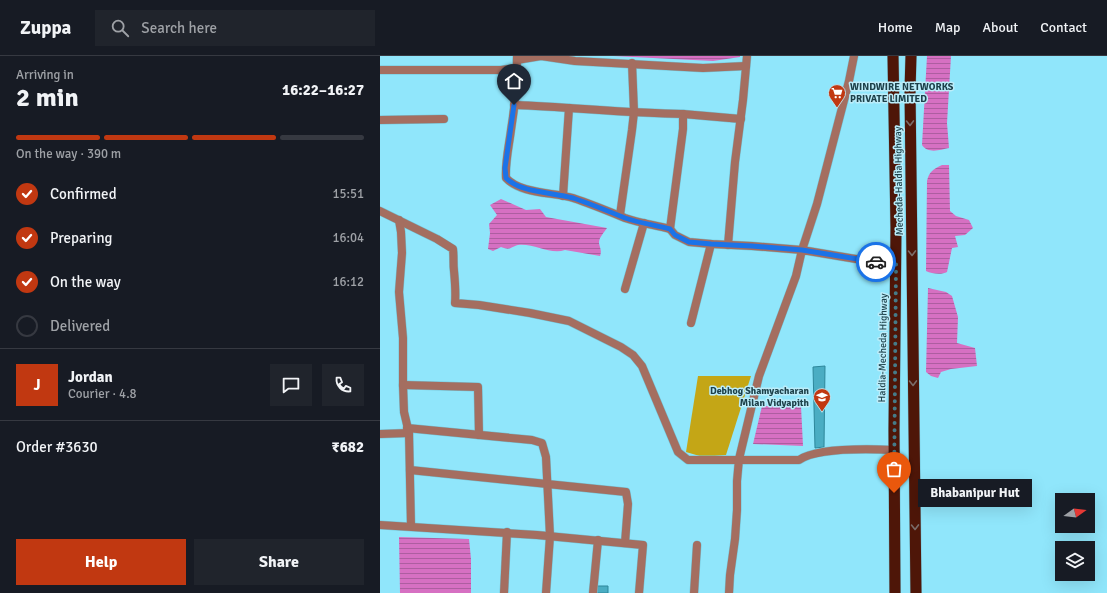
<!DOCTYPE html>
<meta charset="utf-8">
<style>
:root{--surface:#171b24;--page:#20242c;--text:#f1f3f6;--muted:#9ea1a6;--line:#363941;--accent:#c13811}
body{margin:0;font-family:Signika,sans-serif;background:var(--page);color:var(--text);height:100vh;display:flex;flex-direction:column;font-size:15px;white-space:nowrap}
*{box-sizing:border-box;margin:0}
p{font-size:13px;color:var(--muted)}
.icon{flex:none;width:22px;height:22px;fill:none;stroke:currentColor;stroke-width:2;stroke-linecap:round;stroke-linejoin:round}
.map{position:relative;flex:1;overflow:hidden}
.details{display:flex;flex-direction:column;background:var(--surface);width:380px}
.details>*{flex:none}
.needle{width:26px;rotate:75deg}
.controls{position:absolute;left:675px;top:437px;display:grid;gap:8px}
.controls a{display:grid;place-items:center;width:40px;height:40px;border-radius:0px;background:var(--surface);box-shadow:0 4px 16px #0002;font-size:20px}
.pin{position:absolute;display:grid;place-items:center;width:34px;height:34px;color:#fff;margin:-41px -17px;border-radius:50% 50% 50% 0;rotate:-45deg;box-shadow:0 0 4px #0007}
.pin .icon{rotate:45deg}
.courier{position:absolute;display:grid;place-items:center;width:40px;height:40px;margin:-20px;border:3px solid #1a73e8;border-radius:50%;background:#fff;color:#222;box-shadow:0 1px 5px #0007}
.bubble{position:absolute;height:28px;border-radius:0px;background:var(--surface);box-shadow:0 4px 16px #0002;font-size:13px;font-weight:700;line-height:28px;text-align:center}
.head em{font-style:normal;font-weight:700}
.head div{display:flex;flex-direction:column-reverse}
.head{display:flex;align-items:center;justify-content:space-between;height:68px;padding:0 16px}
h1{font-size:26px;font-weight:700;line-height:30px}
.bar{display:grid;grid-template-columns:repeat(4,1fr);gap:6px 4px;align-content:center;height:48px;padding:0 16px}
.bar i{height:5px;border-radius:3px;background:var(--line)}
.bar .on{background:var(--accent)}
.bar p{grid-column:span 4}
.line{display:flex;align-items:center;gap:10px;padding:0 16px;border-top:1px solid var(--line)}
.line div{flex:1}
.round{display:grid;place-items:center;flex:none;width:42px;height:42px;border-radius:0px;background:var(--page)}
ol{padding:0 16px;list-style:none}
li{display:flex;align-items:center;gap:12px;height:44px}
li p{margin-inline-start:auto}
li .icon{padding:4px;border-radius:50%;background:var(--accent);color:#fff;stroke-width:4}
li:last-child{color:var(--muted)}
li i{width:22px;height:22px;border:2px solid var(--line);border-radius:50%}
.cta{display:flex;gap:8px;margin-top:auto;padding:8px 16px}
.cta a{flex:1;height:46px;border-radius:0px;background:var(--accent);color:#fff;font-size:16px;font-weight:700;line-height:46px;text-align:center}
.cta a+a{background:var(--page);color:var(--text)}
header{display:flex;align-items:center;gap:24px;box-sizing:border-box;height:56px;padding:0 20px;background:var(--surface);border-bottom:1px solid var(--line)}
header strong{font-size:19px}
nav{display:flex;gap:22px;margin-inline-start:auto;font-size:14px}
.search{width:280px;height:36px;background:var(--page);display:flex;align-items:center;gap:10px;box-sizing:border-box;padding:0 14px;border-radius:0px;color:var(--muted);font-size:15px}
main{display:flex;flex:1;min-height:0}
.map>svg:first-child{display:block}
.park{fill:#c4a616}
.water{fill:url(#water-rules)}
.building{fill:#4aadc3;stroke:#2d879b}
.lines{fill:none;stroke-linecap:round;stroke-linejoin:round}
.minor-casing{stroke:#77c2d4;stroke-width:9}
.trunk-casing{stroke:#77c2d4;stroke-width:12}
.minor{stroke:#a46e60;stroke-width:8}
.trunk{stroke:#4e1608;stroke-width:11}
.oneway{stroke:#7a6c69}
.done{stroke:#457b88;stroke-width:4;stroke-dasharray:0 7.2}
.route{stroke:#1a73e8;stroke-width:5}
.labels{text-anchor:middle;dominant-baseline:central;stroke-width:3;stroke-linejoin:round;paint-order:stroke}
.poi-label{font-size:10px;font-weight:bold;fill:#1d414a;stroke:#bcedfa;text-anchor:start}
.street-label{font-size:10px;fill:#1d414a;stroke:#bcedfa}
</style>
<header>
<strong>Zuppa</strong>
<div class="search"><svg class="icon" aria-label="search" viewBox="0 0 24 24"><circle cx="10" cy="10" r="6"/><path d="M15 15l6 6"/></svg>Search here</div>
<nav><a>Home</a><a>Map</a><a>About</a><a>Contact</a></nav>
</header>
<main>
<section class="details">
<div class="head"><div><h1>2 min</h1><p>Arriving in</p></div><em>16:22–16:27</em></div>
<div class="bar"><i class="on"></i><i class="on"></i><i class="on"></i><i></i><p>On the way · 390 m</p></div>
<ol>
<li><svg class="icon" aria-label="check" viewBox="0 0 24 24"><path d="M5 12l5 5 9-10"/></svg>Confirmed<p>15:51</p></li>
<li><svg class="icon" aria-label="check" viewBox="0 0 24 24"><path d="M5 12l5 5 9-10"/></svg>Preparing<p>16:04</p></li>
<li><svg class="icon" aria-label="check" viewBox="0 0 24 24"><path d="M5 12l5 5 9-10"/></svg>On the way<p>16:12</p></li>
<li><i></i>Delivered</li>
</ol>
<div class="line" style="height:72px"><b class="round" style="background:var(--accent);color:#fff">J</b><div><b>Jordan</b><p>Courier · 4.8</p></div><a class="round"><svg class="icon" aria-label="chat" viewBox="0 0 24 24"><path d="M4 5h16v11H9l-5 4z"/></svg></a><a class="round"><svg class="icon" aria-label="phone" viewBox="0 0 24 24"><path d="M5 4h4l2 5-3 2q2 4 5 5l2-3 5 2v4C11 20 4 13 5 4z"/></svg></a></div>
<div class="line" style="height:52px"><div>Order #3630</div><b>₹682</b></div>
<div class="cta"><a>Help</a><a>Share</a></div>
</section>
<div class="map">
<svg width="727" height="537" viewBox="0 0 727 537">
<defs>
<pattern id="water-rules" width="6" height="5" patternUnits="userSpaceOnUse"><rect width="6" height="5" fill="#d670c2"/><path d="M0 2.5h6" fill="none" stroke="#ad5ea0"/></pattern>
</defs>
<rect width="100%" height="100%" fill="#90e6fb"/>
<path class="park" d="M318 320H371L346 399 323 401 306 396Z"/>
<g class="water">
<path d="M233 0H360V1L333 5Z"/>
<path d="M547 0H571L567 67 569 92C560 94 548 98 542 89Z"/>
<path d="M562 109H569L570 155 576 160 589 164 593 172 585 179 575 180 578 191 572 192 567 216C562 219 552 218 546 215L547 125C549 116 553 113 562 109Z"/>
<path d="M121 143 146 154 160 153 166 161 227 172C224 177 219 181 219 187 220 193 222 194 220 200L185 194C170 199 154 187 138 189 130 191 131 195 121 191L113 195 108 193 110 177 109 168 117 159 110 149Z"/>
<path d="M548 232 566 236 572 240 578 261 577 287 595 292 597 310 571 313 561 316 558 322 551 320 546 316Z"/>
<path d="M382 350H421L423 390 373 388Z"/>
<path d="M19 481 89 483 91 503V537H20Z"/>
</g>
<g class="building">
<path d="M445 310 444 391 435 392 433 311Z"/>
<path d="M214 530H228V537H213Z"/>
</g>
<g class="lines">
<g class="minor-casing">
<g id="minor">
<path d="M137 0C137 24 135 50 131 74 129 90 125 106 126 122 141 138 172 136 193 142 211 148 228 155 245 162 259 167 275 169 290 173L295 179 309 186 331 188 372 190 422 194 437 148 469 25 474 0"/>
<path d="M137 4 161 0 195 5 323 12 366 10"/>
<path d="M0 14H121L137 12"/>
<path d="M134 49C190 51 246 57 303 58V73L290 173"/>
<path d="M303 58 361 63"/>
<path d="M0 64 64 63"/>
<path d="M183 140 189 52"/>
<path d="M0 155 57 183 73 193C74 202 73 207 74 215 75 226 76 236 75 247L99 249 150 257 189 265 241 291 253 299 262 310 298 396 308 404H419C438 391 491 393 514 394"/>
<path d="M240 159 252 74 254 56 252 7"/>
<path d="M19 164 21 176 22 197 19 236 23 282V329L24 356 29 377 31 470"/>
<path d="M348 189 355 106 363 44 367 0"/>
<path d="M245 233 264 167"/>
<path d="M311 267 331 188"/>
<path d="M23 329 98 331 99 379"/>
<path d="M27 372 152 384 162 387 166 401 170 480 166 537"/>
<path d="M0 378 29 377"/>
<path d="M30 414 246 436 248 448 245 487"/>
<path d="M0 469 157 479 263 489 259 537"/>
<path d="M124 537 127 476"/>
<path d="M213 537 218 484"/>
<path d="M314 537 317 489"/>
<path d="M349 537 350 519 355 483 357 454V425L359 403 379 320 416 220 422 194 488 205 516 207"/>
</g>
</g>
<g class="trunk-casing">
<g id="trunk">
<path d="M513 0 516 172 514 374 515 537"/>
<path d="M531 0 530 34 536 537"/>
</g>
</g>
<use href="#minor" class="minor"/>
<use href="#trunk" class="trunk"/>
</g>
<defs><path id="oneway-chevron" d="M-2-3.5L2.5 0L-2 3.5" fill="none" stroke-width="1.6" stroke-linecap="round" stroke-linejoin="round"/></defs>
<g class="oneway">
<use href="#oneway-chevron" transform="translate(530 67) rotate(89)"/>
<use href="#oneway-chevron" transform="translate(532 197) rotate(89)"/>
<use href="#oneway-chevron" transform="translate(533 327) rotate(89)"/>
<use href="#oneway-chevron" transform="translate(535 471) rotate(89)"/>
</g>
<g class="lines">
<path class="done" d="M496 206 516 207 514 437"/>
<path class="route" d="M134 49 125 112 126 122C141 137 172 136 193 142 211 148 228 155 245 162 259 167 275 169 290 173L295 179 309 186 331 188 372 190 422 194 496 206"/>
</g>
<defs>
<g id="supermarket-pin" transform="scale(0.9)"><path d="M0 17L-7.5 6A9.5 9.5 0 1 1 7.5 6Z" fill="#c13811" stroke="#bcedfa"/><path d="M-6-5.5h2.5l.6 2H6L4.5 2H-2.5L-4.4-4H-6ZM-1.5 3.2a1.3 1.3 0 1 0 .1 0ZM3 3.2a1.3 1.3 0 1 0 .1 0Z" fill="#fff"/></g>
<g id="school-pin" transform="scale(0.9)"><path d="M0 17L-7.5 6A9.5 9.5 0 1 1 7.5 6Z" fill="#c13811" stroke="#bcedfa"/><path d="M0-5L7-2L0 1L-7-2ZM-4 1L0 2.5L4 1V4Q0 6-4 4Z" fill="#fff"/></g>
</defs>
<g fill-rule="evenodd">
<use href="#supermarket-pin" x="457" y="37"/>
<use href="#school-pin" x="442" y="341"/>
</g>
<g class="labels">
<g class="poi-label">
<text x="470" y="31">WINDWIRE NETWORKS<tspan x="470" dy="12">PRIVATE LIMITED</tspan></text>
<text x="429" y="335" text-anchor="end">Debhog Shamyacharan<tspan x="429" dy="12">Milan Vidyapith</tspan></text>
</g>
<g class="street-label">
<text transform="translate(519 125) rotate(-91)">Mecheda-Haldia Highway</text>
<text transform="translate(503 292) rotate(-89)">Haldia-Mecheda Highway</text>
</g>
</g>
</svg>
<div class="controls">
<a><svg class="needle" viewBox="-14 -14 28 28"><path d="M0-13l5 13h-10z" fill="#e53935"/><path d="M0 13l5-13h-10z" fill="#9ea1a6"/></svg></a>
<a><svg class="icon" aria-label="layers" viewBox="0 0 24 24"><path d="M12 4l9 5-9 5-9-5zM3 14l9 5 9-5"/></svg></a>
</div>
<div class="pin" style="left:514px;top:437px;background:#ea580c"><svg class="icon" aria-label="bag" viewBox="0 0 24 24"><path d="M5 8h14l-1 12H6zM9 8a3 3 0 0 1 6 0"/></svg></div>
<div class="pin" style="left:134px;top:49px;background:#1f2937"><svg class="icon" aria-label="home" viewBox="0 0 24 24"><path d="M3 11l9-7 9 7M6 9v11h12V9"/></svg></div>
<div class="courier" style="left:496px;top:206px"><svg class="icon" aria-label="car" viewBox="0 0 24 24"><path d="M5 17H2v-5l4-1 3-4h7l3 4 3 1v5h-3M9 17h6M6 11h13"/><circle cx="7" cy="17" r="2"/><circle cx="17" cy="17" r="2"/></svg></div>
<div class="bubble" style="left:538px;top:423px;width:114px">Bhabanipur Hut</div>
</div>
</main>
